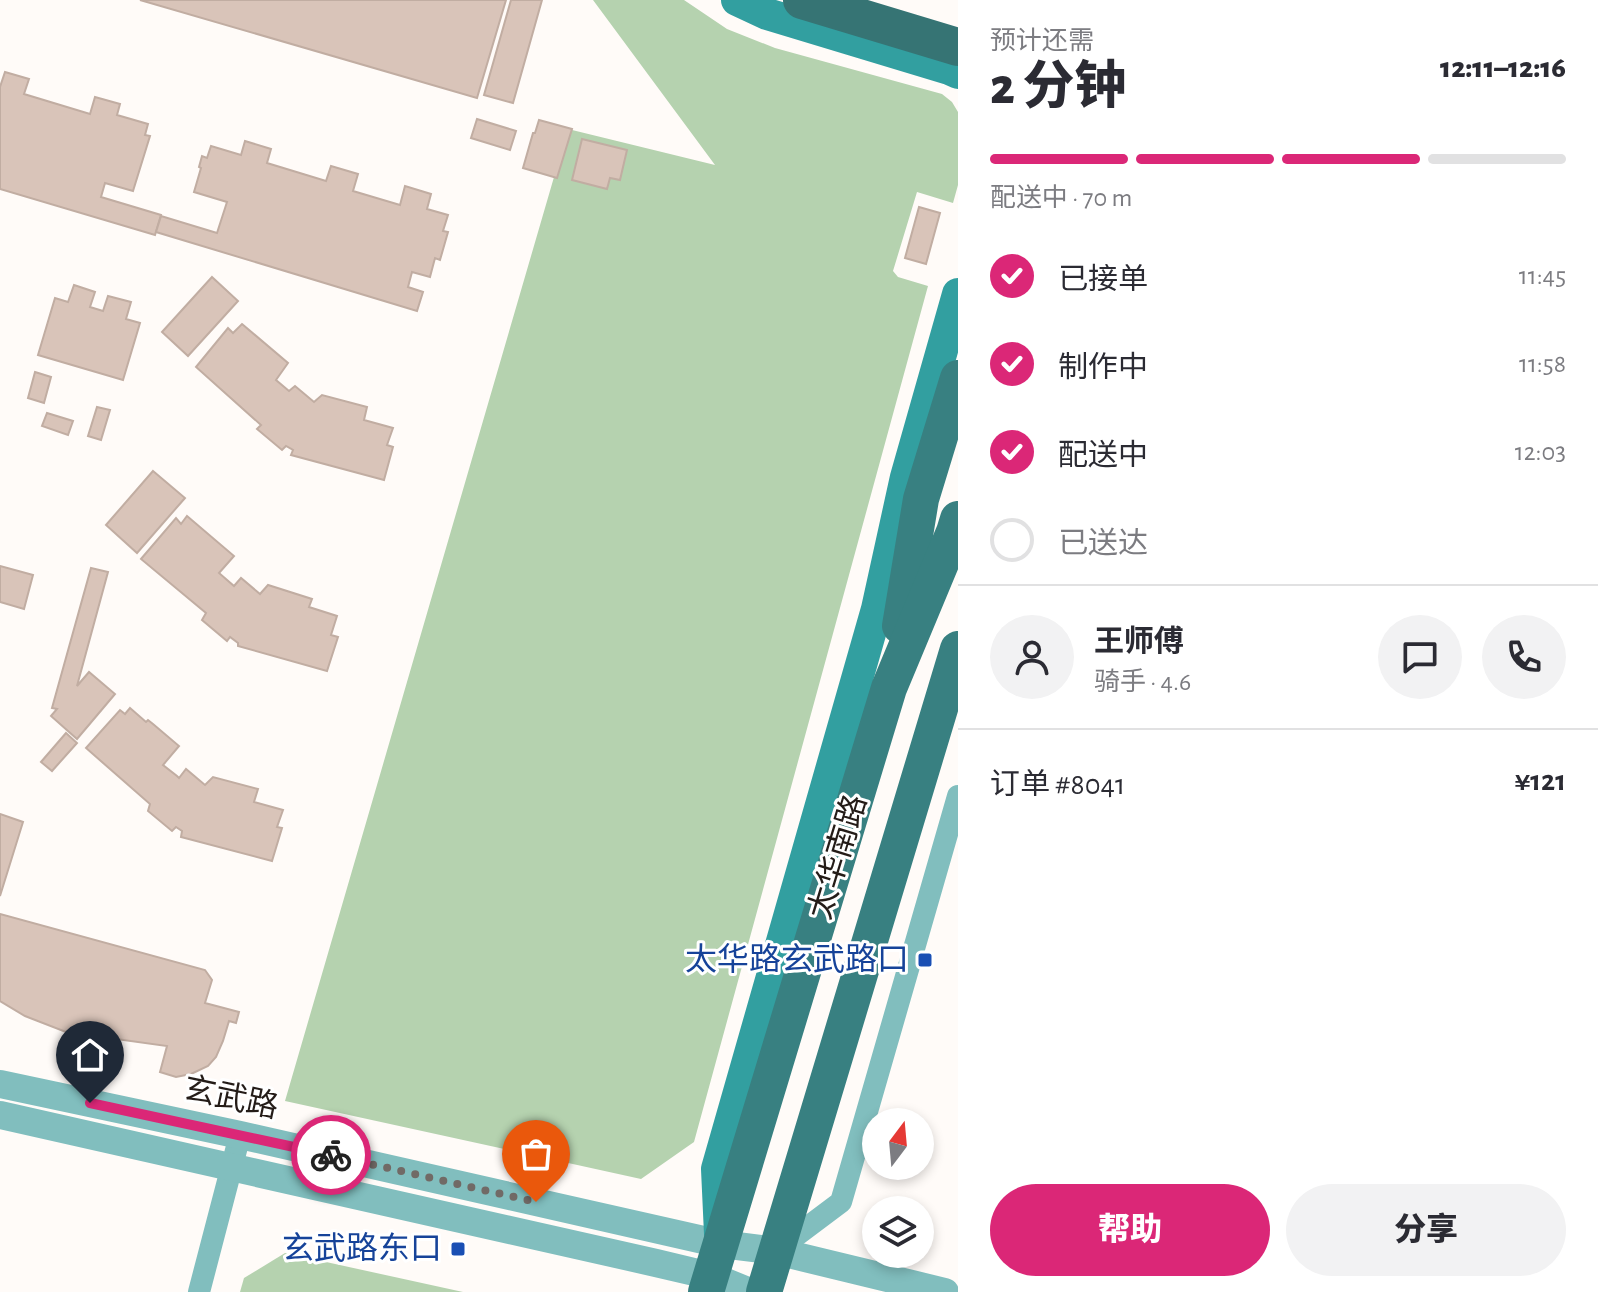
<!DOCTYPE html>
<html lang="zh">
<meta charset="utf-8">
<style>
:root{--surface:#fff;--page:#f2f2f3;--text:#2b2b33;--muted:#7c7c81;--line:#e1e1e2;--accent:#db2777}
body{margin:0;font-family:"Alegreya Sans","Noto Sans SC",sans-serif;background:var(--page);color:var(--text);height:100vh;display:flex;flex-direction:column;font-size:30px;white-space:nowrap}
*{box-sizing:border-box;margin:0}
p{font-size:26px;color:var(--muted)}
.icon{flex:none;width:44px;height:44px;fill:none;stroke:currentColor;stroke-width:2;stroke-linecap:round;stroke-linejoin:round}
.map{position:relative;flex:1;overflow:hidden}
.side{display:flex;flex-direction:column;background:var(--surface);width:640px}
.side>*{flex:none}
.needle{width:52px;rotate:16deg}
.buttons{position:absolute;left:862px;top:1108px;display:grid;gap:16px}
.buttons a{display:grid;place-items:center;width:72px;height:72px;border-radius:50%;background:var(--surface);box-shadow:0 4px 12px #0003;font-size:40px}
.pin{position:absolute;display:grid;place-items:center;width:68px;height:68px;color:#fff;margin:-82px -34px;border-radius:50% 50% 50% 0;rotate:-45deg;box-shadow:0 0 8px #0007}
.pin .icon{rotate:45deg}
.courier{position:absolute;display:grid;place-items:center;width:80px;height:80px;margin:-40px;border:6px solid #db2777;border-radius:50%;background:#fff;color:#222;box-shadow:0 2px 10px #0007}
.head em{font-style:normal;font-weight:800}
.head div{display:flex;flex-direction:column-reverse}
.head{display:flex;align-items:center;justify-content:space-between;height:136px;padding:0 32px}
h1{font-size:52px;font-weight:800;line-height:60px}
.bar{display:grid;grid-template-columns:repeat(4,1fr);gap:12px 8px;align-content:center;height:96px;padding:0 32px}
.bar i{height:10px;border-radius:6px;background:var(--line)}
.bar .selected{background:var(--accent)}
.bar p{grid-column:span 4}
.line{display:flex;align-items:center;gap:20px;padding:0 32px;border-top:2px solid var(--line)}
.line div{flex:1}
.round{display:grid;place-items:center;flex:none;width:84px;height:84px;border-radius:42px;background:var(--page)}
ol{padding:0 32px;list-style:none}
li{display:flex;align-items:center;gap:24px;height:88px}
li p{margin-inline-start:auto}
li .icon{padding:8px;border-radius:50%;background:var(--accent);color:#fff;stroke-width:4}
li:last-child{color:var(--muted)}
li i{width:44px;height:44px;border:4px solid var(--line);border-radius:50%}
.action{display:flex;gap:16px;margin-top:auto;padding:16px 32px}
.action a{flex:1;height:92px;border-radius:48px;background:var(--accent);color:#fff;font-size:32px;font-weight:800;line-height:92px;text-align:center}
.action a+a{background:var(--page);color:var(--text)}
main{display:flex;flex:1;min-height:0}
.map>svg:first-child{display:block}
.green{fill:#b5d2af}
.building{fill:#d9c4b9;stroke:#c1ada2;stroke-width:2}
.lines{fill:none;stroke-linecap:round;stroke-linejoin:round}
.minor{stroke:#81bebe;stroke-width:22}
.tertiary{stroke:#81bebe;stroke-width:28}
.secondary{stroke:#329fa0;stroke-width:32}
.primary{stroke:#388081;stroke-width:36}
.trunk{stroke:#367474;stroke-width:38}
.done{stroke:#716a66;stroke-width:8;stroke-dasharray:0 14.4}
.route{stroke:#db2777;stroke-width:10}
.transit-dot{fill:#1a4fb4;stroke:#fff;stroke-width:3}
.labels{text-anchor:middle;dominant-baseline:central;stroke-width:6;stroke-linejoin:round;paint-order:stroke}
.street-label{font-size:32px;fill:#241c18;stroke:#fff}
.transit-label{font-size:32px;fill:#164399;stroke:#fff;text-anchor:end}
</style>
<main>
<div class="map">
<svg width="958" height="1292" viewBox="0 0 958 1292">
<rect width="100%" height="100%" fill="#fffbf8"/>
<g class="green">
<path d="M593 0H684L727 29 775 48 942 94 952 102 958 112V185L953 203 917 192 893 271 898 277 928 286 694 1142 641 1179 285 1101 568 129 715 165Z"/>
<path d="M285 1253 463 1292H240L244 1278Z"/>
</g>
<g class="building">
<path d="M140 0H506L477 98Z"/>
<path d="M511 0H542L513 103 484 95Z"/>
<path d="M5 72 29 79 24 94 90 114 95 97 120 104 117 115 148 124 145 135 150 136 133 191 105 183 101 197 161 215 155 235 0 189V87Z"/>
<path d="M477 119 516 131 510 150 471 138Z"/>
<path d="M539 120 572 129 557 178 523 168 533 133H535Z"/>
<path d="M582 139 627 150 620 180 610 178 607 189 572 180Z"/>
<path d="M245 141 271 149 267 163 326 181 331 166 358 174 353 191 400 205 405 186 431 194 427 209 448 215 443 231 448 232 440 260 435 258 430 277 412 272 408 287 423 292 417 311 156 232 161 216 217 233 227 202 194 192 201 168 199 167 202 156 207 158 211 146 241 155Z"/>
<path d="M919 207 940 213 926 264 905 258Z"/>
<path d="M212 277 238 301 188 356 162 332Z"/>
<path d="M74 285 95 292 90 307 103 311 108 296 131 302 126 319 140 323 123 380 38 355 55 298 68 302Z"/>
<path d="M242 324 288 363 276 380 289 391 295 386 314 402 322 395 367 407 364 420 393 428 387 445 393 447 384 480 291 455 293 450 286 446 282 450 257 429 261 425 196 367 228 328 233 333Z"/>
<path d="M35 372 51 377 44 403 28 398Z"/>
<path d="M97 407 110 410 101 440 88 436Z"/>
<path d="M47 413 73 421 68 435 42 426Z"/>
<path d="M153 471 185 498 137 553 106 525Z"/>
<path d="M187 516 234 556 219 573 234 586 241 578 260 594 268 585 312 599 309 607 337 616 331 635 338 637 327 671 238 646V643L230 637 227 641 202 620 206 613 141 559 176 518 181 524Z"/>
<path d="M0 566 33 575 24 609 0 602Z"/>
<path d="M91 568 108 572 77 686 89 672 115 694 77 739 51 716 57 709 52 708Z"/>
<path d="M130 708 146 722 148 720 153 724 179 746 163 765 177 776 179 778 186 769 205 785 213 777 258 789 254 802 283 810 277 827 282 828 272 861 181 837 182 831 176 827 172 831 148 811 150 804 86 748 120 710 125 714Z"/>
<path d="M66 733 77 743 52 771 41 762Z"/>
<path d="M0 814 23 822 0 896Z"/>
<path d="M0 914 205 970 212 980 205 1003 239 1012 236 1023 229 1021 223 1041 216 1057 208 1066 191 1074 176 1077 160 1072 167 1046 66 1032 25 1016 0 1001Z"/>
</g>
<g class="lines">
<g class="minor">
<path d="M777 1250 841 1202 958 796"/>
<path d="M199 1292 240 1135"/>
</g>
<g class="tertiary">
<path d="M0 1084 240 1135 721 1244 776 1251 945 1292"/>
<path d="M0 1115 656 1263 711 1276 750 1292"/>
</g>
<g class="secondary">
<path d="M737 0 767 14 949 69 958 73"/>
<path d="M720 1234 717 1169 877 609 906 477 958 294"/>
</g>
<g class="primary">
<path d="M900 626 921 499 958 378"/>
<path d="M706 1292 889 688 954 532 958 519"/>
<path d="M764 1292 958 649"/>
</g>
<path class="trunk" d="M802 0 958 47"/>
</g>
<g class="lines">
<path class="done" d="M331 1155 536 1202"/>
<path class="route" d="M90 1103 331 1155"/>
</g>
<g class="transit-dot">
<rect x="917" y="952" width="16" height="16" rx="4"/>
<rect x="450" y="1241" width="16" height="16" rx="4"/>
</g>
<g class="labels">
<g class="street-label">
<text transform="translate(838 857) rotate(-73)">太华南路</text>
<text transform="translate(231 1098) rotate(12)">玄武路</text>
</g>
<g class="transit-label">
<text x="909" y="960">太华路玄武路口</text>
<text x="442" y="1249">玄武路东口</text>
</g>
</g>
</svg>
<div class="buttons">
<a><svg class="needle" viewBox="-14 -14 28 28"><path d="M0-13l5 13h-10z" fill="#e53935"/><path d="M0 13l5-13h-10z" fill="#7c7c81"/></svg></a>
<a><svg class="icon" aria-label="layers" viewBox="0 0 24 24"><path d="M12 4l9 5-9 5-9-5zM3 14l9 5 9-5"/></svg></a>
</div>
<div class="pin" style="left:536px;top:1202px;background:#ea580c"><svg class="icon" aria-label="bag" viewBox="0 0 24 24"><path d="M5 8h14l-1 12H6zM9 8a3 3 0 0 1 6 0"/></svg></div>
<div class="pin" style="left:90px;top:1103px;background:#1f2937"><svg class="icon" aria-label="home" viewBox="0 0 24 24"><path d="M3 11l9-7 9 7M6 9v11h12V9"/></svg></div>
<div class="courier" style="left:331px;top:1155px"><svg class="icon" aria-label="bike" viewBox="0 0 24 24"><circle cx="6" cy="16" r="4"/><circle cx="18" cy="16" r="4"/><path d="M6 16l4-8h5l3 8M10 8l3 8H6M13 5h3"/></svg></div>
</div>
<section class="side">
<div class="head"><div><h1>2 分钟</h1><p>预计还需</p></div><em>12:11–12:16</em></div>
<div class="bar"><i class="selected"></i><i class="selected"></i><i class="selected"></i><i></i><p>配送中 · 70 m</p></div>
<ol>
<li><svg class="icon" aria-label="check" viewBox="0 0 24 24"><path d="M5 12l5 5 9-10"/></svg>已接单<p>11:45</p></li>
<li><svg class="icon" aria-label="check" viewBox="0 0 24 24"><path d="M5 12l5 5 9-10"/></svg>制作中<p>11:58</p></li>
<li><svg class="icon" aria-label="check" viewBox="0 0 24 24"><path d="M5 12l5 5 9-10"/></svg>配送中<p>12:03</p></li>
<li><i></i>已送达</li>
</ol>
<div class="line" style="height:144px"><a class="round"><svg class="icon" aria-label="person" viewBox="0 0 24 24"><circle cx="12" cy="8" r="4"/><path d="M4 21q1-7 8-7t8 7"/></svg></a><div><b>王师傅</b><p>骑手 · 4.6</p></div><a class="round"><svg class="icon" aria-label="chat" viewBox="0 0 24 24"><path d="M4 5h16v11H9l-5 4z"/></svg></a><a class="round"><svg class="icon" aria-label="phone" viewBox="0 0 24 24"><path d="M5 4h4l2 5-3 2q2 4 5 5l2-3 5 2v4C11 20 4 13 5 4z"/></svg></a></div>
<div class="line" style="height:104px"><div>订单 #8041</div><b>¥121</b></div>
<div class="action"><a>帮助</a><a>分享</a></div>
</section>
</main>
